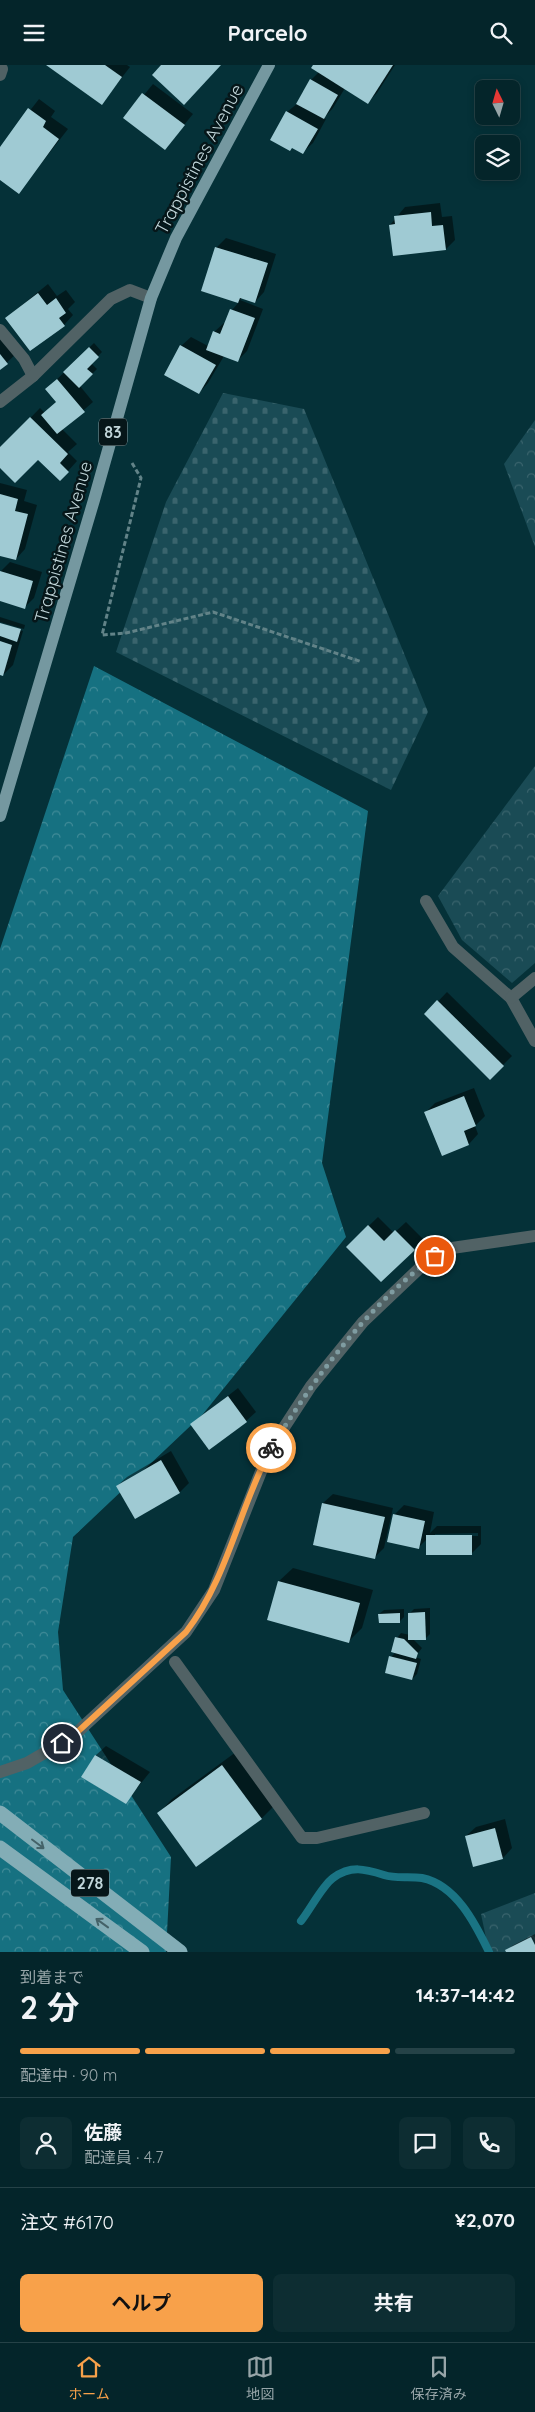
<!DOCTYPE html>
<html lang="ja">
<meta charset="utf-8">
<style>
:root{--surface:#04252a;--page:#0d2d32;--text:#f1f3f6;--muted:#97a5a8;--line:#254247;--accent:#f8a14a}
body{margin:0;font-family:Quicksand,"Noto Sans JP",sans-serif;background:var(--page);color:var(--text);height:100vh;display:flex;flex-direction:column;font-size:19px;white-space:nowrap}
*{box-sizing:border-box;margin:0}
p{font-size:16px;color:var(--muted)}
.icon{flex:none;width:28px;height:28px;fill:none;stroke:currentColor;stroke-width:2;stroke-linecap:round;stroke-linejoin:round}
.map{position:relative;height:1887px;overflow:hidden}
.details{display:flex;flex-direction:column;background:var(--surface);flex:1}
.details>*{flex:none}
.needle{width:32px;rotate:355deg}
.controls{position:absolute;left:475px;top:15px;display:grid;gap:10px}
.controls a{display:grid;place-items:center;width:45px;height:45px;border-radius:8px;background:var(--surface);box-shadow:0 2px 8px #0003,0 0 0 1px var(--line);font-size:25px}
.pin{position:absolute;display:grid;place-items:center;width:42px;height:42px;color:#fff;margin:-21px;border:2px solid #fff;border-radius:50%;box-shadow:0 1px 5px #0007}
.courier{position:absolute;display:grid;place-items:center;width:50px;height:50px;margin:-25px;border:4px solid #f8a14a;border-radius:50%;background:#fff;color:#222;box-shadow:0 1px 6px #0007}
.overview em{font-style:normal;font-weight:700}
.overview div{display:flex;flex-direction:column-reverse}
.overview{display:flex;align-items:center;justify-content:space-between;height:85px;padding:0 20px}
h1{font-size:32px;font-weight:700;line-height:38px}
.bar{display:grid;grid-template-columns:repeat(4,1fr);gap:8px 5px;align-content:center;height:60px;padding:0 20px}
.bar i{height:6px;border-radius:4px;background:var(--line)}
.bar .on{background:var(--accent)}
.bar p{grid-column:span 4}
.line{display:flex;align-items:center;gap:12px;padding:0 20px;border-top:1px solid var(--line)}
.line div{flex:1}
.round{display:grid;place-items:center;flex:none;width:52px;height:52px;border-radius:8px;background:var(--page)}
.action{display:flex;gap:10px;margin-top:auto;padding:10px 20px}
.action a{flex:1;height:58px;border-radius:8px;background:var(--accent);color:#111;font-size:20px;font-weight:700;line-height:58px;text-align:center}
.action a+a{background:var(--page);color:var(--text)}
header{display:flex;justify-content:space-between;align-items:center;height:65px;padding:0 20px;background:var(--surface);font-size:22px;font-weight:700}
.tabs{display:flex;justify-content:space-around;align-items:center;height:70px;border-top:1px solid var(--line);background:var(--surface);font-size:14px;color:var(--muted)}
.tabs a{display:grid;justify-items:center;gap:2px}
.tabs .on{color:var(--accent)}
.map>svg:first-child{display:block}
.forest{fill:url(#forest-crowns)}
.cemetery{fill:url(#cemetery-stones)}
.park{fill:url(#park-crowns)}
.shadow{fill:#0007;fill-rule:evenodd}
.lines{fill:none;stroke-linecap:round;stroke-linejoin:round}
.stream{stroke:#1a7484;stroke-width:8}
.building{fill:#9fcad3}
.path{stroke:#628388;stroke-width:3;stroke-dasharray:5 2.5;stroke-linecap:butt}
.street{stroke:#516265;stroke-width:12}
.primary{stroke:#7598a0;stroke-width:12}
.highway{stroke:#83adb6;stroke-width:15}
.oneway{stroke:#446268}
.done{stroke:#7f9ca1;stroke-width:5;stroke-dasharray:0 9}
.route{stroke:#f8a14a;stroke-width:6}
.labels{text-anchor:middle;dominant-baseline:central;stroke-width:5;stroke-linejoin:round;paint-order:stroke}
.shield{fill:#061619;stroke:#899ca0;stroke-width:1}
.shield-label{font-size:16px;font-weight:bold;fill:#c1d6da}
.street-label{font-size:18px;fill:#c1d6da;stroke:#061619}
</style>
<header><svg class="icon" aria-label="menu" viewBox="0 0 24 24"><path d="M4 6h16M4 12h16M4 18h16"/></svg>Parcelo<svg class="icon" aria-label="search" viewBox="0 0 24 24"><circle cx="10" cy="10" r="6"/><path d="M15 15l6 6"/></svg></header>
<div class="map">
<svg width="535" height="1887" viewBox="0 0 535 1887">
<defs>
<pattern id="forest-crowns" width="20" height="18" patternUnits="userSpaceOnUse" patternTransform="scale(1.25)"><rect width="20" height="18" fill="#167181"/><path d="M2 6a3 3 0 1 1 6 0M12 15a3 3 0 1 1 6 0" fill="none" stroke="#418b98"/></pattern>
<pattern id="cemetery-stones" width="16" height="16" patternUnits="userSpaceOnUse" patternTransform="scale(1.25)"><rect width="16" height="16" fill="#1a4b55"/><path d="M2 7V4a2 2 0 0 1 4 0v3zM10 15v-3a2 2 0 0 1 4 0v3z" fill="#3a646d"/></pattern>
<pattern id="park-crowns" width="20" height="18" patternUnits="userSpaceOnUse" patternTransform="scale(1.25)"><rect width="20" height="18" fill="#1a4b55"/><path d="M2 6a3 3 0 1 1 6 0M12 15a3 3 0 1 1 6 0" fill="none" stroke="#3a646d"/></pattern>
</defs>
<rect width="100%" height="100%" fill="#053138"/>
<path class="forest" d="M94 601 368 746 322 1098 346 1172 203 1349 73 1472 58 1567 63 1625 171 1792 166 1887H0V884Z"/>
<path class="cemetery" d="M223 328 304 344 428 647 391 725 116 587 166 437Z"/>
<g class="park">
<path d="M535 355V482L504 399Z"/>
<path d="M535 701V898L512 918 462 875 438 831Z"/>
<path d="M535 1828V1887H489L481 1849Z"/>
</g>
<g class="shadow">
<path d="M48 0H127L130 2 102 38Z"/>
<path d="M314 0H395L377 28 368 37 345 23 333 43 324 53 326 54 313 78 303 87 287 47 298 38 311 15 319 7Z"/>
<path d="M153 19 193 49 165 83 125 53Z"/>
<path d="M39 34 55 46 51 52 68 64 19 127 0 114V84Z"/>
<path d="M440 138 442 152 452 151 455 175 446 184 390 160 405 142Z"/>
<path d="M226 173 276 189 264 227 255 237 242 233 240 235 263 244 247 286 237 296 224 291 208 318 199 328 181 281 191 272 208 281 214 267 224 258H226L232 245 239 237 202 226 216 183Z"/>
<path d="M48 219 57 231 66 225 75 237 68 244 73 250 64 260 6 253Z"/>
<path d="M0 268 17 288 0 304Z"/>
<path d="M94 278 102 287 91 298 97 304 80 321 93 337 62 364 77 379 68 387 77 396 60 415 38 393 0 401V384L40 343 45 348 57 336 47 324Z"/>
<path d="M0 418 27 425 24 436 37 440 25 484 16 494 0 490Z"/>
<path d="M10 497 42 507 34 533 24 543 0 535V507Z"/>
<path d="M0 552 25 560 24 564 0 557Z"/>
<path d="M0 559 23 566 13 600 3 610 0 609Z"/>
<path d="M447 927 512 991 490 1013 426 949Z"/>
<path d="M474 1023 485 1051 475 1061 478 1069 469 1079 442 1089 426 1047 435 1038Z"/>
<path d="M378 1152 394 1168 406 1157 423 1174 381 1216 347 1182Z"/>
<path d="M238 1323 256 1347 246 1356 192 1359Z"/>
<path d="M171 1386 189 1418 180 1427 135 1452 117 1421 127 1412Z"/>
<path d="M333 1429 393 1443 384 1483 375 1492 323 1438Z"/>
<path d="M404 1440 434 1447 430 1468 437 1461H481V1479L471 1489 427 1474 419 1482 392 1452ZM478 1468V1471H435V1469Z"/>
<path d="M293 1503 373 1525 362 1563 348 1577 279 1516Z"/>
<path d="M430 1543V1569L426 1573H412L422 1583 415 1592 421 1594 417 1609 412 1614 391 1592 396 1587 397 1573 401 1568 410 1570 409 1549 414 1544Z"/>
<path d="M404 1544V1552L400 1556 379 1549 384 1545Z"/>
<path d="M106 1681 150 1707 125 1738 82 1712 96 1690Z"/>
<path d="M236 1687 275 1740 261 1754 159 1748 172 1734Z"/>
<path d="M505 1754 512 1783 503 1793 474 1801 466 1771 476 1762Z"/>
<path d="M535 1869V1887H508L512 1881Z"/>
</g>
<g class="lines">
<path class="stream" d="M301 1856C310 1845 322 1821 333 1813 351 1800 365 1804 384 1810 396 1814 409 1811 422 1813 456 1820 475 1858 489 1887"/>
</g>
<g class="building">
<path d="M46 0H105L122 12 102 40Z"/>
<path d="M161 0H221L184 40 152 10Z"/>
<path d="M313 0H393L368 39 311 3Z"/>
<path d="M310 14 338 30 324 54 296 39Z"/>
<path d="M142 28 185 60 165 85 123 53Z"/>
<path d="M28 43 46 56 43 62 59 74 19 129 0 115V82Z"/>
<path d="M286 46 318 64 303 89 292 83 290 86 270 75Z"/>
<path d="M431 147 432 161 443 160 446 185 393 191 389 160 395 159 394 151Z"/>
<path d="M215 182 268 198 255 238 240 233 238 238 201 226Z"/>
<path d="M38 228 47 240 56 233 66 248 59 253 65 261 30 286 5 253Z"/>
<path d="M230 244 255 253 238 297 206 285 213 266 220 269Z"/>
<path d="M180 280 216 300 199 329 164 310Z"/>
<path d="M89 282 99 292 87 304 93 309 79 323 63 307Z"/>
<path d="M0 289 8 299 0 305Z"/>
<path d="M57 314 85 347 57 369 41 350 56 337 45 324Z"/>
<path d="M30 352 68 389 60 398 69 407 60 416 38 395 15 418 0 403V382Z"/>
<path d="M0 429 18 434 15 446 28 449 16 495 0 491Z"/>
<path d="M0 506 33 516 25 544 0 536Z"/>
<path d="M0 558 21 564 17 577 0 571Z"/>
<path d="M0 576 12 580 3 611 0 610Z"/>
<path d="M437 935 504 1001 490 1015 424 949Z"/>
<path d="M464 1031 476 1061 464 1066 469 1080 442 1091 424 1047Z"/>
<path d="M368 1160 384 1176 395 1165 415 1185 381 1217 346 1182Z"/>
<path d="M228 1331 247 1357 209 1385 190 1359Z"/>
<path d="M161 1395 180 1428 135 1454 116 1421Z"/>
<path d="M322 1438 385 1452 375 1494 313 1480Z"/>
<path d="M393 1449 425 1456 419 1484 387 1477Z"/>
<rect x="426" y="1470" width="46" height="20"/>
<path d="M278 1516 360 1538 349 1578 267 1555Z"/>
<path d="M425 1547 426 1575H408V1548Z"/>
<path d="M400 1548V1558H379L378 1549Z"/>
<path d="M395 1572 404 1574 418 1588 416 1594 391 1587Z"/>
<path d="M389 1591 417 1598 412 1615 385 1608Z"/>
<path d="M95 1690 141 1717 126 1739 81 1712Z"/>
<path d="M222 1700 262 1754 196 1802 157 1748Z"/>
<path d="M495 1763 503 1794 473 1802 465 1771Z"/>
<path d="M531 1872 535 1880V1887H506L505 1885Z"/>
</g>
<g class="lines">
<path class="path" d="M132 398 141 413 102 570 126 568 213 547 362 597"/>
<g class="street">
<path d="M0 10 2 4"/>
<path d="M0 265 24 294 33 311"/>
<path d="M0 337 33 311 111 234 130 225 151 233"/>
<path d="M426 836 453 882 511 933 535 976"/>
<path d="M511 933 535 913"/>
<path d="M175 1597 302 1773H317L424 1748"/>
<path d="M0 1707 27 1698 72 1672 186 1567 214 1525 270 1384 311 1321 363 1257 425 1198 445 1184 535 1171"/>
</g>
<path class="primary" d="M0 751 94 435 151 233 176 173 269 0"/>
<g class="highway">
<path d="M0 1748 180 1887"/>
<path d="M0 1783 142 1887"/>
</g>
</g>
<defs><path id="oneway-shaft" d="M-6 0H5M1.5-3L5.5 0L1.5 3" fill="none" stroke-width="1.6" stroke-linecap="round" stroke-linejoin="round" transform="scale(1.25)"/></defs>
<g class="oneway">
<use href="#oneway-shaft" transform="translate(38 1779) rotate(37)"/>
<use href="#oneway-shaft" transform="translate(102 1858) rotate(-144)"/>
</g>
<g class="lines">
<path class="done" d="M271 1383C316 1311 366 1242 435 1191"/>
<path class="route" d="M62 1678 72 1672 186 1567C228 1513 239 1443 271 1383"/>
</g>
<g class="labels">
<g class="shield">
<rect x="99" y="353.5" width="28" height="27" rx="4"/>
<rect x="71" y="1804.5" width="38" height="27" rx="4"/>
</g>
<g class="shield-label">
<text x="113" y="367">83</text>
<text x="90" y="1818">278</text>
</g>
<g class="street-label">
<text transform="translate(199 94) rotate(-62)">Trappistines Avenue</text>
<text transform="translate(63 477) rotate(-74)">Trappistines Avenue</text>
</g>
</g>
</svg>
<div class="controls">
<a><svg class="needle" viewBox="-14 -14 28 28"><path d="M0-13l5 13h-10z" fill="#e53935"/><path d="M0 13l5-13h-10z" fill="#97a5a8"/></svg></a>
<a><svg class="icon" aria-label="layers" viewBox="0 0 24 24"><path d="M12 4l9 5-9 5-9-5zM3 14l9 5 9-5"/></svg></a>
</div>
<div class="pin" style="left:435px;top:1191px;background:#ea580c"><svg class="icon" aria-label="bag" viewBox="0 0 24 24"><path d="M5 8h14l-1 12H6zM9 8a3 3 0 0 1 6 0"/></svg></div>
<div class="pin" style="left:62px;top:1678px;background:#1f2937"><svg class="icon" aria-label="home" viewBox="0 0 24 24"><path d="M3 11l9-7 9 7M6 9v11h12V9"/></svg></div>
<div class="courier" style="left:271px;top:1383px"><svg class="icon" aria-label="bike" viewBox="0 0 24 24"><circle cx="6" cy="16" r="4"/><circle cx="18" cy="16" r="4"/><path d="M6 16l4-8h5l3 8M10 8l3 8H6M13 5h3"/></svg></div>
</div>
<section class="details">
<div class="overview"><div><h1>2 分</h1><p>到着まで</p></div><em>14:37–14:42</em></div>
<div class="bar"><i class="on"></i><i class="on"></i><i class="on"></i><i></i><p>配達中 · 90 m</p></div>
<div class="line" style="height:90px"><a class="round"><svg class="icon" aria-label="person" viewBox="0 0 24 24"><circle cx="12" cy="8" r="4"/><path d="M4 21q1-7 8-7t8 7"/></svg></a><div><b>佐藤</b><p>配達員 · 4.7</p></div><a class="round"><svg class="icon" aria-label="chat" viewBox="0 0 24 24"><path d="M4 5h16v11H9l-5 4z"/></svg></a><a class="round"><svg class="icon" aria-label="phone" viewBox="0 0 24 24"><path d="M5 4h4l2 5-3 2q2 4 5 5l2-3 5 2v4C11 20 4 13 5 4z"/></svg></a></div>
<div class="line" style="height:65px"><div>注文 #6170</div><b>¥2,070</b></div>
<div class="action"><a>ヘルプ</a><a>共有</a></div>
</section>
<nav class="tabs">
<a class="on"><svg class="icon" aria-label="home" viewBox="0 0 24 24"><path d="M3 11l9-7 9 7M6 9v11h12V9"/></svg>ホーム</a>
<a><svg class="icon" aria-label="map" viewBox="0 0 24 24"><path d="M3 6l6-2 6 2 6-2v14l-6 2-6-2-6 2zM9 4v14M15 6v14"/></svg>地図</a>
<a><svg class="icon" aria-label="saved" viewBox="0 0 24 24"><path d="M7 4h10v16l-5-4-5 4z"/></svg>保存済み</a>
</nav>
